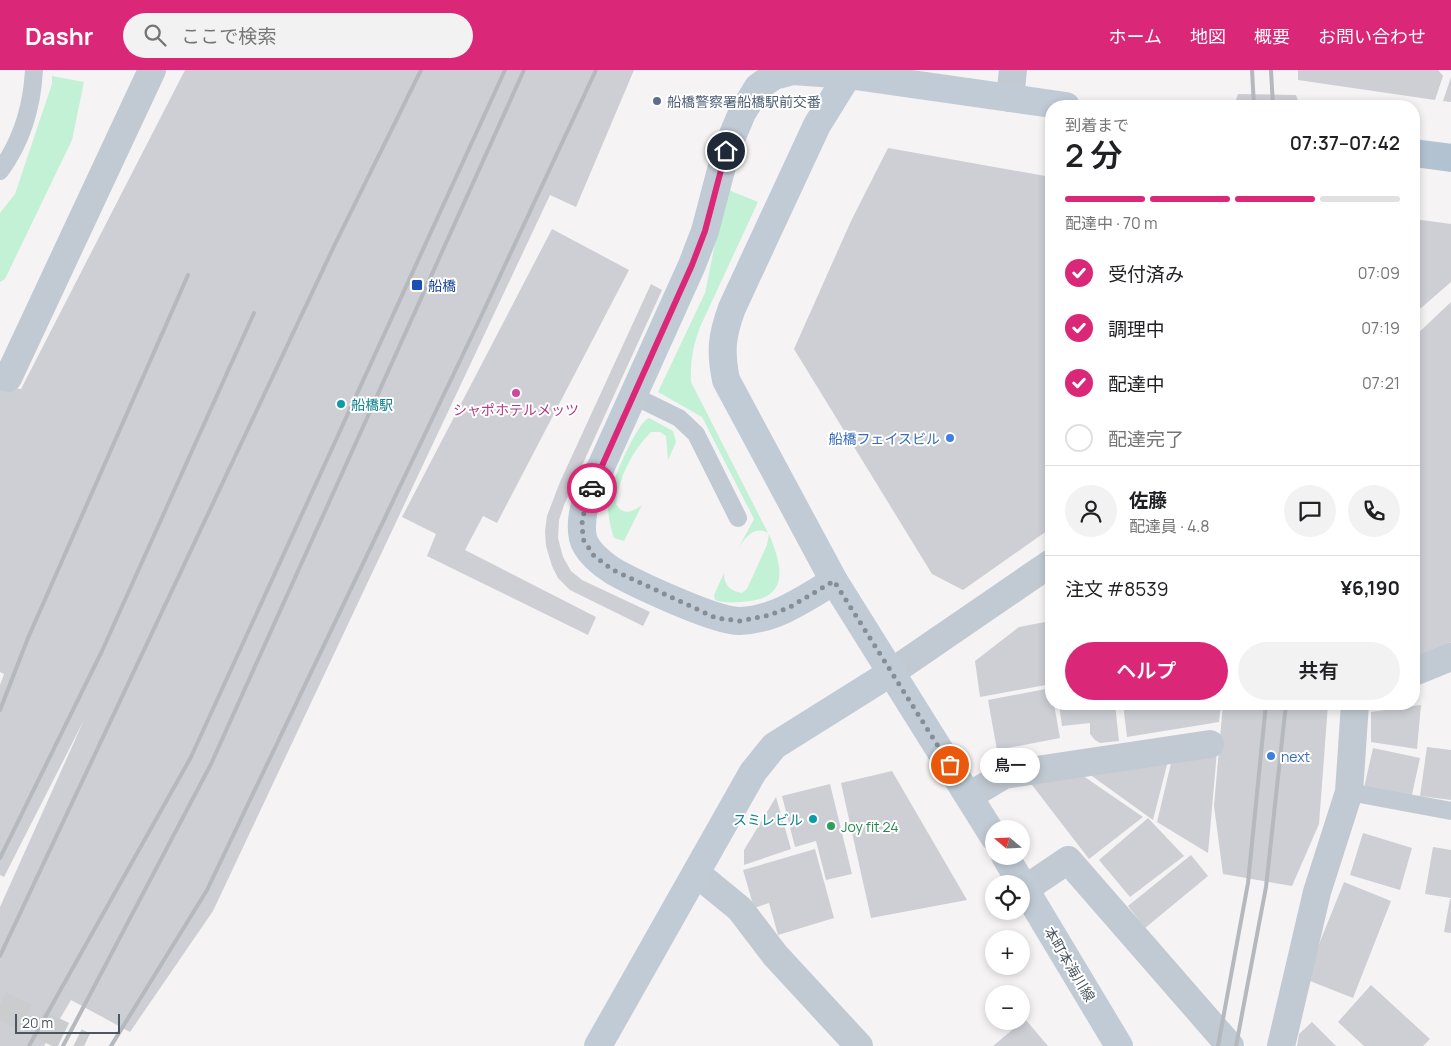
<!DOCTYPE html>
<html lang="ja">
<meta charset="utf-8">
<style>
:root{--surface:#fff;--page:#f2f2f2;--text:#202124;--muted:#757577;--line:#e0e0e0;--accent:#db2777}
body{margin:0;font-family:Manrope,"Noto Sans JP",sans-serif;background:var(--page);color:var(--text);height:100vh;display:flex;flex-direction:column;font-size:19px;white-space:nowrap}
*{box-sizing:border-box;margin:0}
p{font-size:16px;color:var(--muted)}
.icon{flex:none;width:28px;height:28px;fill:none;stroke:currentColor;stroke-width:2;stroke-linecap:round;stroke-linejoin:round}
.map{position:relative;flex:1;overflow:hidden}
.sheet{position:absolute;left:1045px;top:30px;width:375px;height:610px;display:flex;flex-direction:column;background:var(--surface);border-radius:20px;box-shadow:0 2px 8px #0003}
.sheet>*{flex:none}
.needle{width:32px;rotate:289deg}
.fabs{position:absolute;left:985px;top:750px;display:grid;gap:10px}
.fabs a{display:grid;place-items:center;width:45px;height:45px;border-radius:50%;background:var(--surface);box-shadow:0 2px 8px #0003;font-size:25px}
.scale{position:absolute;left:15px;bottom:12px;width:105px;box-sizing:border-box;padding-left:5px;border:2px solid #4a5661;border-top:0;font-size:14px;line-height:18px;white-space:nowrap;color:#4a5661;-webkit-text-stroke:4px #fff;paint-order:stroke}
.pin{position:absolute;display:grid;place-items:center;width:42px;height:42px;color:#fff;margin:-21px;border:2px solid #fff;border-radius:50%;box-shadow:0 1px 5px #0007}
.courier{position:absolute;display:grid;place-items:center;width:50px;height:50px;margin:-25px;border:4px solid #db2777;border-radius:50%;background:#fff;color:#222;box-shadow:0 1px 6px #0007}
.bubble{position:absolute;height:35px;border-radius:18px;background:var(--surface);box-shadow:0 2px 8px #0003;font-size:16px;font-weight:600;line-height:35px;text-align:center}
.head em{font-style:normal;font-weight:600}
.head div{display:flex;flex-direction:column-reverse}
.head{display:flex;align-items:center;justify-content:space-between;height:85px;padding:0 20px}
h1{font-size:32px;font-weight:600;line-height:38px}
.bar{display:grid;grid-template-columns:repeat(4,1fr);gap:8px 5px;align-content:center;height:60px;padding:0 20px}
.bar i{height:6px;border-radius:4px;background:var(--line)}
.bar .on{background:var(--accent)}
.bar p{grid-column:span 4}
.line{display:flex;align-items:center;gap:12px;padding:0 20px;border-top:1px solid var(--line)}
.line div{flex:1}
.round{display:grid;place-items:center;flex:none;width:52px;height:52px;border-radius:26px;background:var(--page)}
ol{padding:0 20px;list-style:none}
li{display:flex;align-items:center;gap:15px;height:55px}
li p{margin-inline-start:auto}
li .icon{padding:5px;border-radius:50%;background:var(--accent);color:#fff;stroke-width:4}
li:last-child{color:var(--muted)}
li i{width:28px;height:28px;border:2px solid var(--line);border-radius:50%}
.action{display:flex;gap:10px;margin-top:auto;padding:10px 20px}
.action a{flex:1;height:58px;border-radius:30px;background:var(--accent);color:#fff;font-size:20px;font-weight:600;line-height:58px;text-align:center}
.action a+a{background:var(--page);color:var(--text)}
header{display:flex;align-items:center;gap:30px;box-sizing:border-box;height:70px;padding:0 25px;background:var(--accent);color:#fff}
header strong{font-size:24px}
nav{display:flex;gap:28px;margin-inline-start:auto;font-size:18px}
.search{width:350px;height:45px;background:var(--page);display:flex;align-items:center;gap:12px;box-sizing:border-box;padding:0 18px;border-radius:28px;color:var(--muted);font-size:19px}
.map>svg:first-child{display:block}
.green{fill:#c3f1d5}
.building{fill:#cdcfd5}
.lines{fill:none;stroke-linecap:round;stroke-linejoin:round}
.secondary-tunnel{stroke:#caccce;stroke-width:28;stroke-dasharray:28 14;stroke-linecap:butt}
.lane{stroke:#c1cad2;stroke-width:18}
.street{stroke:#c1cad2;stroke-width:28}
.secondary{stroke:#c1cbd6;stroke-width:28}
.primary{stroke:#b3c2d1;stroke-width:28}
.rail{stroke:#b5b8bd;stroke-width:4}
.done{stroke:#868d94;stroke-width:5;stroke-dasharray:0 9}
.route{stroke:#db2777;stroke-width:6}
.service-dot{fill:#5c6f8a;stroke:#fff;stroke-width:2}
.transit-dot{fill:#1a4fb4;stroke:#fff;stroke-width:2}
.hotel-dot{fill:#d1479c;stroke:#fff;stroke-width:2}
.culture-dot{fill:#0f9aa8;stroke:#fff;stroke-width:2}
.shop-dot{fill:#3f7fe0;stroke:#fff;stroke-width:2}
.leisure-dot{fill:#2e9e5b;stroke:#fff;stroke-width:2}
.labels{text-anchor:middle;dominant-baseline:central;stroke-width:4;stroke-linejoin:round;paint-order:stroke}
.service-label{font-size:14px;fill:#4e5e75;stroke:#fff;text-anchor:start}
.transit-label{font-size:14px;fill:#164399;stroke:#fff;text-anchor:start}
.culture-label{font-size:14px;fill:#0d838f;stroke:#fff;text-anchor:start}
.hotel-label{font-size:14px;fill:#b23c85;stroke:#fff}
.shop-label{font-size:14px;fill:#366cbe;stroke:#fff;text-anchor:end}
.leisure-label{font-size:14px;fill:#27864d;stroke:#fff;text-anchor:start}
.street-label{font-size:14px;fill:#4a5661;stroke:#fff}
</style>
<header>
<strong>Dashr</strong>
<div class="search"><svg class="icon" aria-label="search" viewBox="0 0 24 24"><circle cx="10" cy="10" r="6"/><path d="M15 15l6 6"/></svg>ここで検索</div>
<nav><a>ホーム</a><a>地図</a><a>概要</a><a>お問い合わせ</a></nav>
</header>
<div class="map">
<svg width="1451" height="976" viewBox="0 0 1451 976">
<rect width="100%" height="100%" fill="#f5f3f3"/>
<g class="green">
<path d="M52 6 84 12 72 70 5 209 0 212V143L15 124 52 14Z"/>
<path d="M726 119 758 132 700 257C693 276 690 292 691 312L768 463C754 455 746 467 739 477L754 449 702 347 658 322 705 223Z"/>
<path d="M649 348 673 361 676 372 668 390 666 366 660 362H651C632 381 619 407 616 434 623 446 633 442 642 435L624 471 614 468C610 456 606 438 609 426 612 412 637 352 649 348Z"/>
<path d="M769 464C780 491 792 526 750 531 738 532 727 534 715 530L714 525 724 503C724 515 730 521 742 523L747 519 767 475Z"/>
</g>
<g class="building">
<path d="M185 0H634L576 137 550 125 213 841 130 962 71 930 44 976H0V837L84 650 4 807 0 805V615L4 604 0 602V316L21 319Z"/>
<path d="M1298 0H1438L1443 6 1435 30 1298 10Z"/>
<path d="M1451 7V32L1443 31Z"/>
<path d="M1238 24 1296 25 1300 36H1234Z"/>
<path d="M888 78 1051 107V458L963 520 932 504 794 279 851 151Z"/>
<path d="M1414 149 1451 154V212L1414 244Z"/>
<path d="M552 159 629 200 497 453 483 446 465 480 596 547 588 565 427 486 436 464 402 447Z"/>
<path d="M651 214 662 220 564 435 559 450 558 468 563 487 571 501 582 510 650 542 643 556 570 520 558 508 552 496 546 476 545 461 547 446 560 412Z"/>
<path d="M1451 232V572L1445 581 1414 593V267Z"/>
<path d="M1045 552 1051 614 980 627 975 591 1019 557Z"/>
<path d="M1051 618V634H1054L1060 668 997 680 988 630Z"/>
<path d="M1059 634H1115L1119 671 1100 673 1095 670 1090 664V653L1062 656Z"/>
<path d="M1123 634H1221L1219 652 1127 667Z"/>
<path d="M1223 634H1328L1319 754 1292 816 1223 804 1214 736Z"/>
<path d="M1421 635 1417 679 1371 672V642Z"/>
<path d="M1427 677 1451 680V730L1420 726Z"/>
<path d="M1373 678 1420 688 1411 729 1364 718Z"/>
<path d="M1217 681 1208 783 1157 752 1173 685Z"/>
<path d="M1169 687 1153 750 1085 701Z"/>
<path d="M892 701 967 830 871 848 841 713Z"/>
<path d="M1076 701 1143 747 1089 789 1029 711Z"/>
<path d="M830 714 852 804 826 810 816 771 795 777 782 726Z"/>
<path d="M776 727 791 779 744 795V780Z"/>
<path d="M1148 748 1184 786 1130 827 1099 790Z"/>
<path d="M1363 763 1412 778 1400 820 1350 805Z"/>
<path d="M1433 777 1451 780V828L1425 824Z"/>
<path d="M815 779 834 848 778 865 769 833 754 838 743 800Z"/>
<path d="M1191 785 1208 806 1145 858 1128 836Z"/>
<path d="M1344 812 1391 831 1353 928 1305 909Z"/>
<path d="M1450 829H1451V863L1444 862Z"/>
<path d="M1371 915 1430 969 1423 976H1364L1338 952Z"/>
<path d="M1025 949 1048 976H993Z"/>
<path d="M1312 952 1336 976H1297L1299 964Z"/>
</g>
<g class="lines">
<path class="secondary-tunnel" d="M0 935 84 976"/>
<g class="lane">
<path d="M0 101C22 71 32 37 34 0"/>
<path d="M634 326 679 348 696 364 738 448"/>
<path d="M1349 722 1451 741"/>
</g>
<g class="street">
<path d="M1010 28 1013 0"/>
<path d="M0 306 8 308 152 0"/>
<path d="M892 602 1051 493"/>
<path d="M1414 602 1451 587"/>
<path d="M969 726 1004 705 1210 674"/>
<path d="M696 803 740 839 775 885 859 976"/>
<path d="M1025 819 1068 790 1230 976"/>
<path d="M1281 976 1317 822 1349 722 1355 634"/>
</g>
<g class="secondary">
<path d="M848 5 817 55 732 238C722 265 720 281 726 310L834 511 994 767"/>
<path d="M834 511C806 528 775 550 740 551 717 552 636 514 613 501 602 494 586 481 583 468 580 455 583 442 586 430L692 195 705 161 726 81 742 43 758 17 774 6 793 1 848 5 1066 36"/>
<path d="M1005 786 1119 976"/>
<path d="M598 976 753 702 774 676 892 602"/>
</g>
<path class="primary" d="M1414 83 1451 88"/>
<g class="rail">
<path d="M1252 0 1254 36"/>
<path d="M1271 0 1273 36"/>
<path d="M0 640 28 568 188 205"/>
<path d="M0 788 102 581 254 243"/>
<path d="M0 886 335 174 421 0"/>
<path d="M29 976 191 687 505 0"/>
<path d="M63 976 211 694 524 0"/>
<path d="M111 976 207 820 478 253 596 0"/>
<path d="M1218 976 1248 813 1266 634"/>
<path d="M1236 976 1266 817 1286 634"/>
</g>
</g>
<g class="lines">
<path class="done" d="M592 418 582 449 583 469 594 486 613 500 716 548 740 551 770 545 790 537 834 511 950 695"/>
<path class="route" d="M592 418 692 195 705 161 726 81"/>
</g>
<circle class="service-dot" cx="657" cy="31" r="5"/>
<rect class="transit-dot" x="411" y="209" width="12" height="12" rx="2.5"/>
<circle class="hotel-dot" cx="516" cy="323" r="5"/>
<g class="culture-dot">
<circle cx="341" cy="334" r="5"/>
<circle cx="813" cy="749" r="5"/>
</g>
<g class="shop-dot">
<circle cx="950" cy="368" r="5"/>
<circle cx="1271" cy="686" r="5"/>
</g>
<circle class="leisure-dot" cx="831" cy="756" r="5"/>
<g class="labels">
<g class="service-label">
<text x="667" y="31">船橋警察署船橋駅前交番</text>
</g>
<g class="transit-label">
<text x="428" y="215">船橋</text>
</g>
<g class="culture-label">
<text x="351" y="334">船橋駅</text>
<text x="803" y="749" text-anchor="end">スミレビル</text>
</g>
<g class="hotel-label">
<text x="516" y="339">シャポホテルメッツ</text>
</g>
<g class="shop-label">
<text x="940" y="368">船橋フェイスビル</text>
<text x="1281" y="686" text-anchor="start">next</text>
</g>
<g class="leisure-label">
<text x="841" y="756">Joy fit 24</text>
</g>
<g class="street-label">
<text transform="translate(1070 894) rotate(59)">本町本海川線</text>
</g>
</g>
</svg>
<div class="fabs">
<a><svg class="needle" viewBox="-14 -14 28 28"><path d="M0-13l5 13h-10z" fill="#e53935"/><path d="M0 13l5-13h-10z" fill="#757577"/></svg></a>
<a><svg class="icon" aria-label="locate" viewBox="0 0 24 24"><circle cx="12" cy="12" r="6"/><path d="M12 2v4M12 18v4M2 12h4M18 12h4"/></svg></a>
<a>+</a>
<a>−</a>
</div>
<div class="scale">20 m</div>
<div class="pin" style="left:950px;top:695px;background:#ea580c"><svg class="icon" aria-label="bag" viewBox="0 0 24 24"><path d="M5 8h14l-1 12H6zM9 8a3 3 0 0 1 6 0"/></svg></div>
<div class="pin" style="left:726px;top:81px;background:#1f2937"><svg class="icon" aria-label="home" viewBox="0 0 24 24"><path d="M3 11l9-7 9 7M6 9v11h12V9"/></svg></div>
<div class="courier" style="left:592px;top:418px"><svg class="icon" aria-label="car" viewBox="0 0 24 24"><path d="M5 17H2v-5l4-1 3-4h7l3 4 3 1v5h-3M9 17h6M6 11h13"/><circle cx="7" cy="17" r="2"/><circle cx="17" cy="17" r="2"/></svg></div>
<div class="bubble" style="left:980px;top:678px;width:60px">鳥一</div>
<section class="sheet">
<div class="head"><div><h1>2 分</h1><p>到着まで</p></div><em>07:37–07:42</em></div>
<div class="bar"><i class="on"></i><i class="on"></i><i class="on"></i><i></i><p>配達中 · 70 m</p></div>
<ol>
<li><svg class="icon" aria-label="check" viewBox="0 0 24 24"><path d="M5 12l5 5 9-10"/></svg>受付済み<p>07:09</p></li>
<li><svg class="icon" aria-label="check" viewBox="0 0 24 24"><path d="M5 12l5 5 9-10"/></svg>調理中<p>07:19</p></li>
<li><svg class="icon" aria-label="check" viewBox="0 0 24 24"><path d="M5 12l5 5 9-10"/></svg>配達中<p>07:21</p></li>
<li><i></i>配達完了</li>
</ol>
<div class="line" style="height:90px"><a class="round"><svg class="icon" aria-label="person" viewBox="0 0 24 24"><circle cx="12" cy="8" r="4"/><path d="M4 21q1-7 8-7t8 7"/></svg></a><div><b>佐藤</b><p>配達員 · 4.8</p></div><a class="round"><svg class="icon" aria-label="chat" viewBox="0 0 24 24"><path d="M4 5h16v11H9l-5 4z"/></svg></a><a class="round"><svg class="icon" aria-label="phone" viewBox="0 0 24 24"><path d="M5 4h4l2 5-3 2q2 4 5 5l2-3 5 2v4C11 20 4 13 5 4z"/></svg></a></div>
<div class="line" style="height:65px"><div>注文 #8539</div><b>¥6,190</b></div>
<div class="action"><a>ヘルプ</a><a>共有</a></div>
</section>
</div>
